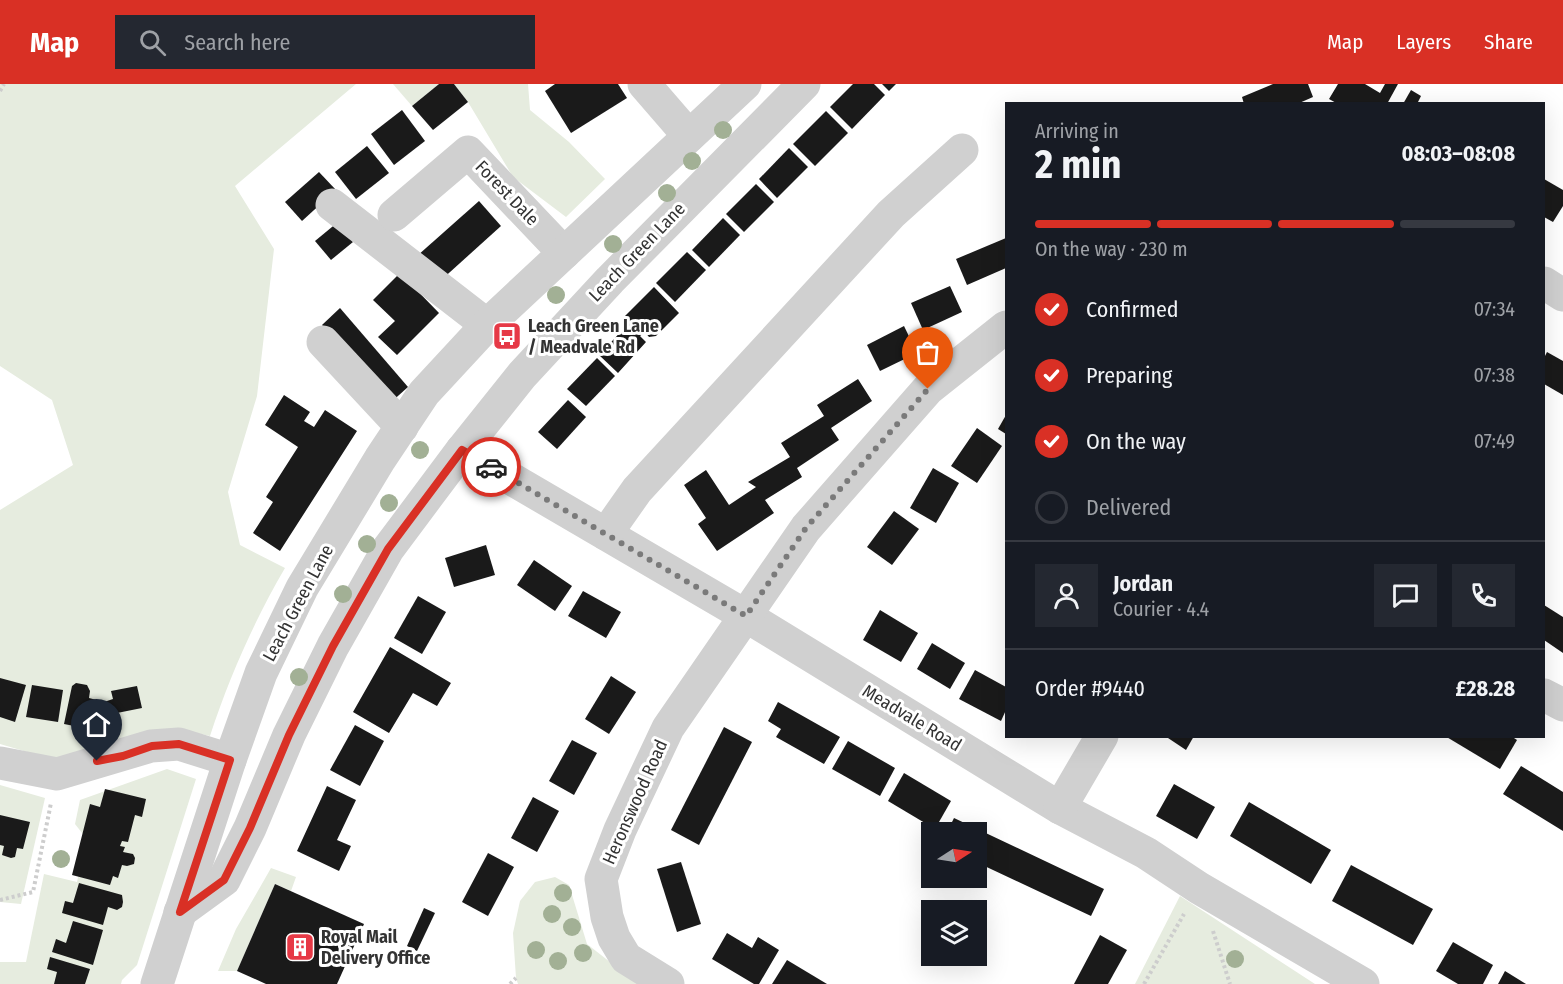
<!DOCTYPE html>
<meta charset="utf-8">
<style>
:root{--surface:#171b24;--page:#242831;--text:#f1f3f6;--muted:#9ea1a6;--line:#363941;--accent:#d93025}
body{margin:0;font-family:"Fira Sans Condensed",sans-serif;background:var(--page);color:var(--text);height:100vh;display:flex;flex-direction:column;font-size:22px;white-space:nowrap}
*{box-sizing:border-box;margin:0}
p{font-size:20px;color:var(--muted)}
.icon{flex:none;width:33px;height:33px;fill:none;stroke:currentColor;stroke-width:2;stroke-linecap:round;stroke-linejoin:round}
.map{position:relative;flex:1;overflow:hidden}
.panel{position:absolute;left:1005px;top:18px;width:540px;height:636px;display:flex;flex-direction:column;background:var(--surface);border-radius:0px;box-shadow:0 6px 24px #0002}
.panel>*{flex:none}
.needle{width:39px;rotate:78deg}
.buttons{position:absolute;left:921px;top:738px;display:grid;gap:12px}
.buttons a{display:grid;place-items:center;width:66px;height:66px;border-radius:0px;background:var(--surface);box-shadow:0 6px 24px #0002;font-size:30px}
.pin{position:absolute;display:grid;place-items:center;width:51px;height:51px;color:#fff;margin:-62px -26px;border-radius:50% 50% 50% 0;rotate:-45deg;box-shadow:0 0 6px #0007}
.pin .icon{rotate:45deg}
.courier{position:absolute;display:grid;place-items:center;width:60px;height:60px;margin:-30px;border:4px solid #d93025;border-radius:50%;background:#fff;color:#222;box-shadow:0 2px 8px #0007}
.overview em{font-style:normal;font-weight:700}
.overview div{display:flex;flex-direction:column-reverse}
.overview{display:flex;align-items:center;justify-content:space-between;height:102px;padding:0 30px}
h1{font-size:39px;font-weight:700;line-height:45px}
.bar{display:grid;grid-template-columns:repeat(4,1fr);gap:9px 6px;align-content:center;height:72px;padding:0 30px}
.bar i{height:8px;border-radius:4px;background:var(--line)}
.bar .on{background:var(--accent)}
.bar p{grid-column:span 4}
.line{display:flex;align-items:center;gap:15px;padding:0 30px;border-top:2px solid var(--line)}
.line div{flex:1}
.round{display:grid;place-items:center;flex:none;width:63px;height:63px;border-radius:0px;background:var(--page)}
ol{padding:0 30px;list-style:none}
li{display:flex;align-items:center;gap:18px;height:66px}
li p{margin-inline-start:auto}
li .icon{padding:6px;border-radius:50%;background:var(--accent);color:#fff;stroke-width:4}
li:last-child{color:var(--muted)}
li i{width:33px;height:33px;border:3px solid var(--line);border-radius:50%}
header{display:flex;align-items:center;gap:36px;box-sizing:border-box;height:84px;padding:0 30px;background:var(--accent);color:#fff}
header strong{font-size:28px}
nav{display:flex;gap:33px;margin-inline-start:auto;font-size:21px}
.search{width:420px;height:54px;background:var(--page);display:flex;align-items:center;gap:15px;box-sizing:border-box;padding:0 21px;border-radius:0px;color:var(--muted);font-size:22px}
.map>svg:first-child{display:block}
.green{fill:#e6ecdf}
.building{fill:#1a1a1a}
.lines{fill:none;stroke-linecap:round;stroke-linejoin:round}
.path{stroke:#cdcdcd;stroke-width:4;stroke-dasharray:3 3;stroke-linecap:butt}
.minor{stroke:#d0d0d0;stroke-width:33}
.tree{fill:#a2b095}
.done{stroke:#7a7a7a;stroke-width:6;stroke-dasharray:0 10.8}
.route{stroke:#d93025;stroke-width:8}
.labels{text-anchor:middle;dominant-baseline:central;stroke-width:6;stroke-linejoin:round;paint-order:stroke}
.street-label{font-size:18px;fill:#333;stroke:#fff}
.poi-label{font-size:18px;font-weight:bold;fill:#333;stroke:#fff;text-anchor:start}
</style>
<header>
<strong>Map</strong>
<div class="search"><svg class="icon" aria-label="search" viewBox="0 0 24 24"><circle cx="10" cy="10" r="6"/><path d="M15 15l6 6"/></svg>Search here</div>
<nav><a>Map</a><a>Layers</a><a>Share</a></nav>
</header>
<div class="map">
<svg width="1563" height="900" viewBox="0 0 1563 900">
<rect width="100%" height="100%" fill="#fff"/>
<g class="green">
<path d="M0 0H356L235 102 274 165 257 312 228 408 240 461 285 484C254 537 229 594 210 652L178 645 58 677 0 660V426L73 381 52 316 0 282Z"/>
<path d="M393 0H439L412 22Z"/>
<path d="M454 0H528L530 26 569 58 605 95 566 133 513 93 468 18Z"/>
<path d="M167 685 196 695 137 881 122 896 121 900H0V878H26L44 790 77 798 86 754 75 740 80 716Z"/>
<path d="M0 701 45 714 21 820 0 818Z"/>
<path d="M271 784 296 793 291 807 275 800 237 887H218L236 845Z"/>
<path d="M555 793 569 801 587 860 638 900H518L516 894 513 849 520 817 535 798Z"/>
<path d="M1180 812 1315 900H1135Z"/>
</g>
<g class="building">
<path d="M439 0H454L468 18 433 46 412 22Z"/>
<path d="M555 0H618L627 14 571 49 545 7Z"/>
<path d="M853 0H874L885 11 852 45 830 23Z"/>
<path d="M882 0H896L889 7Z"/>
<path d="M1273 0H1308L1313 13 1297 20H1244L1242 13Z"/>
<path d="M1338 0H1365L1380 9 1385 0H1398L1387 20H1338L1329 15Z"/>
<path d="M1411 6 1421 12 1417 20H1403Z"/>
<path d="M402 26 425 57 394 81 371 50Z"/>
<path d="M826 27 848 49 815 82 793 60Z"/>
<path d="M367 62 389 89 356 115 335 88Z"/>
<path d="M789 64 808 83 777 114 759 95Z"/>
<path d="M319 88 336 106 302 137 285 118Z"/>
<path d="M1544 95 1563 106V122L1553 138 1544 133Z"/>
<path d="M756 100 774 118 744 148 726 130Z"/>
<path d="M479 117 501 142 439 198 417 172Z"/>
<path d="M723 134 740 151 709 183 692 166Z"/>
<path d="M338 138 353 158 331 176 315 157Z"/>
<path d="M1006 154V184L967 201 956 175Z"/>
<path d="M687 168 706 186 675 218 656 199Z"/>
<path d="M400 189 439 229 397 271 378 253 395 237 373 216Z"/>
<path d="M950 202 962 228 923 246 911 219Z"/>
<path d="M654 203 679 229 656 252 649 253 645 248 640 252 646 258 618 289 599 271 628 240 623 234Z"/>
<path d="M340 224 408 303 389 320 322 241Z"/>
<path d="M904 242 917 269 880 287 867 261Z"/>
<path d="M1547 268 1563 277V311L1544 300V274Z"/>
<path d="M597 274 615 292 586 322 567 305Z"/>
<path d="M858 295 872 317 831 344 839 356 797 384 802 393 765 416 774 429 717 467 698 440 706 434 684 401 706 386 729 421 756 403 748 398 790 373 781 359 824 332 817 321Z"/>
<path d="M284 311 310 328 304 337 314 343 325 326 357 347 280 467 253 449 273 418 266 413 298 363 265 341Z"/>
<path d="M568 316 586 333 557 365 538 348Z"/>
<path d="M1006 331V350L998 345Z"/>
<path d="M977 344 1002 362 977 399 951 382Z"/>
<path d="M933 384 959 399 936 439 910 424Z"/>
<path d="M894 427 919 445 892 481 867 463Z"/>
<path d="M486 461 495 491 454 503 445 474Z"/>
<path d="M534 476 572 502 555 527 517 501Z"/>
<path d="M583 507 621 528 606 554 568 532Z"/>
<path d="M418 512 446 528 422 570 394 554Z"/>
<path d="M1544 521 1563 533V569L1544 556Z"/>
<path d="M880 526 918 549 901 578 863 556Z"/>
<path d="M932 559 965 579 950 605 917 585Z"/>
<path d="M390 563 451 599 437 622 413 609 389 649 353 628Z"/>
<path d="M975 586 1006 603V626L1001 637 959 615Z"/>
<path d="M611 592 636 608 609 650 585 635Z"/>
<path d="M0 594 26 601 15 638 0 633Z"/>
<path d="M76 599 87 601 90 607 89 614 104 618 113 615 111 607 137 602 142 624 102 632 100 647 64 640 72 602Z"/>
<path d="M32 601 63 606 58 638 26 633Z"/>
<path d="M778 618 840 653 824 680 776 653 781 645 768 637Z"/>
<path d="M355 641 384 657 360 702 330 686Z"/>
<path d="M724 643 752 658 699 761 671 746Z"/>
<path d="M1165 652H1194L1186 666Z"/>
<path d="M1445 652H1511L1517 656 1500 685Z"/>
<path d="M572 656 597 669 574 711 549 697Z"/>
<path d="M848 657 895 684 880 712 832 685Z"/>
<path d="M1521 682 1563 708V747L1503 710Z"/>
<path d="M904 689 951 717 935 745 888 717Z"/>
<path d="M1174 700 1215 723 1197 755 1156 732Z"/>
<path d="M327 702 356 716 337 756 351 762 339 787 297 767Z"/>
<path d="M105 705 146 715 142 733 135 731 128 758 122 757 120 762 125 763 123 768 133 770 135 774 134 780 127 782 122 781 118 794 113 792 110 801 72 791 90 720 100 723Z"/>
<path d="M533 713 559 727 537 768 511 754Z"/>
<path d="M1249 718 1331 766 1311 800 1230 752Z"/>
<path d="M0 731 30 738 23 765 17 764 15 773 11 774 2 771 4 762 0 761Z"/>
<path d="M954 734 1104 805 1091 832 976 778V748H947Z"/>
<path d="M488 769 514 783 488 832 462 818Z"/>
<path d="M681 778 701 840 677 848 657 785Z"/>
<path d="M1351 781 1433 825 1413 861 1332 817Z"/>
<path d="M79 799 122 811 123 818 122 823 117 826 108 823 103 841 62 829 65 817 73 819Z"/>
<path d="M275 800 364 840 337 900H266L237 887Z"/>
<path d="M424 824 435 829 417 867 407 862Z"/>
<path d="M73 837 103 846 93 881 52 868 56 855 66 859Z"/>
<path d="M727 849 752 864 758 853 779 866 759 900H754L712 875Z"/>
<path d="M1100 851 1127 866 1108 900H1074Z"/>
<path d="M1453 858 1493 881 1483 900H1458L1436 887Z"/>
<path d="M50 873 90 885 85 900H54L57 888 47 885Z"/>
<path d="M787 876 827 900H772Z"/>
<path d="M1505 887 1526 900H1498Z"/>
</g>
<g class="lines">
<g class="path">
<path d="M0 7 4 0"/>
<path d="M0 816 33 808 51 719"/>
<path d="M1213 847 1230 900"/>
<path d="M510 900 516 894"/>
<path d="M1144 900 1184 830"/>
</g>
<g class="minor">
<path d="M644 0 689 52"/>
<path d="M332 121 487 241"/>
<path d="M394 131 468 68 564 169"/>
<path d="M1544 199 1563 211"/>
<path d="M323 258 402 343"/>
<path d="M462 366 746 532 1060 724 1146 769 1199 804 1363 900"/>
<path d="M606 450 637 406 891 130 962 66"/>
<path d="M1544 611 1563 621"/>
<path d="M0 679 57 690 151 662 179 660 230 676"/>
<path d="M1060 724 1102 652"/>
<path d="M180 828 224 796 250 744 289 651 333 562 388 465 462 366 522 291 610 196 804 0"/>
<path d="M157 900 230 676 261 589 302 504 380 375 424 309 487 241 745 0"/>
<path d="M668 900 626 874 614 854 607 833 601 795 620 746 668 644 806 444 928 305 1006 243"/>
</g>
</g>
<g class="tree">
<circle cx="723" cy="46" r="9"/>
<circle cx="692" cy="77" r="9"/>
<circle cx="667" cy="109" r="9"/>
<circle cx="613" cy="160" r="9"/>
<circle cx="556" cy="211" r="9"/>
<circle cx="420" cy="366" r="9"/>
<circle cx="389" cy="419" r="9"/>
<circle cx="367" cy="460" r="9"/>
<circle cx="343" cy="510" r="9"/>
<circle cx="299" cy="593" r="9"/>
<circle cx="61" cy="775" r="9"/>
<circle cx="563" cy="809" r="9"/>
<circle cx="552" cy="830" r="9"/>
<circle cx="572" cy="843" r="9"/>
<circle cx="536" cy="866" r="9"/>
<circle cx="583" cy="869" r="9"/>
<circle cx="1235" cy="875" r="9"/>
<circle cx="558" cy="877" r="9"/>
</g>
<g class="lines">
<path class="done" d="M491 383 746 532 806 444 928 305"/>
<path class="route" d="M97 677 123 672 152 662 179 660 230 676 180 828 224 796 250 744 289 651 333 562 388 465 462 366 491 383"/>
</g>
<defs>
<g id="bus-square" transform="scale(1.5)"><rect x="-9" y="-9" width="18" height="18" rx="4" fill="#e63946" stroke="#fff"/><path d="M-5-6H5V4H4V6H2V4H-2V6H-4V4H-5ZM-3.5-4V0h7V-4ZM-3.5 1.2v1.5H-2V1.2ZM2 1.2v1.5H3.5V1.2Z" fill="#fff"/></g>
<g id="building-square" transform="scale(1.5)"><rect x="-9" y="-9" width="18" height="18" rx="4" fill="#e63946" stroke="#fff"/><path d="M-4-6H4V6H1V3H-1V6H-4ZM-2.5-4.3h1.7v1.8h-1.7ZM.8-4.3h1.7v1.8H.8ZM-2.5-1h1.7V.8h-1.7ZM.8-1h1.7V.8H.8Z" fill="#fff"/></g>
</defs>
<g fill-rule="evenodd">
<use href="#bus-square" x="507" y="252"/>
<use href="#building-square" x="300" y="863"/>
</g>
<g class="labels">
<g class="street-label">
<text transform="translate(507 109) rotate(46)">Forest Dale</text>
<text transform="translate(637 168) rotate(-46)">Leach Green Lane</text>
<text transform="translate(298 519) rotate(-62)">Leach Green Lane</text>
<text transform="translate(912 634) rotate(31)">Meadvale Road</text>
<text transform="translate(635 718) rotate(-66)">Heronswood Road</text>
</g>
<g class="poi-label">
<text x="528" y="242">Leach Green Lane<tspan x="528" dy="21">/ Meadvale Rd</tspan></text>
<text x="321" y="853">Royal Mail<tspan x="321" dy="21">Delivery Office</tspan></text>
</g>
</g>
</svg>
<div class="buttons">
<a><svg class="needle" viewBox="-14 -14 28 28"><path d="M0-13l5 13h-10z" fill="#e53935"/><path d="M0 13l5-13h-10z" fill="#9ea1a6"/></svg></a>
<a><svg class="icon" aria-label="layers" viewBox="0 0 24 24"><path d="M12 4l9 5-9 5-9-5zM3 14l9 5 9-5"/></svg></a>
</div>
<div class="pin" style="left:928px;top:305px;background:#ea580c"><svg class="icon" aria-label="bag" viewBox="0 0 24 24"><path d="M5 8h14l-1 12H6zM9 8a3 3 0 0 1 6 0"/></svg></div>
<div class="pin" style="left:97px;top:677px;background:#1f2937"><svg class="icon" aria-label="home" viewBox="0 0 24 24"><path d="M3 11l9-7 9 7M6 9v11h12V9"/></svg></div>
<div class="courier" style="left:491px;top:383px"><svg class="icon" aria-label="car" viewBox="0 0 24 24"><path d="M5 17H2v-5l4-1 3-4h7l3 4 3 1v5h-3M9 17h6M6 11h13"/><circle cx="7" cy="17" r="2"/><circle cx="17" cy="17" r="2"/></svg></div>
<section class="panel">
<div class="overview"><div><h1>2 min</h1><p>Arriving in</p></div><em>08:03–08:08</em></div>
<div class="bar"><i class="on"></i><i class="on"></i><i class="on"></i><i></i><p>On the way · 230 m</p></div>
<ol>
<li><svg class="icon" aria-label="check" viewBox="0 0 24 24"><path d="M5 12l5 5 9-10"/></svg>Confirmed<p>07:34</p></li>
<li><svg class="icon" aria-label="check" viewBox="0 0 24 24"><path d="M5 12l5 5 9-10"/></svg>Preparing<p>07:38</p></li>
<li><svg class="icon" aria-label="check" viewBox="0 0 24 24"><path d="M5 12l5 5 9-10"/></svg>On the way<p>07:49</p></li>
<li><i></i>Delivered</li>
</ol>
<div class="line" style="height:108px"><a class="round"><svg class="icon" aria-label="person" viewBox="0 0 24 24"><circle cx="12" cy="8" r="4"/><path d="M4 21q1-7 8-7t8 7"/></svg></a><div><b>Jordan</b><p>Courier · 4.4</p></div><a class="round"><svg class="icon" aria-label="chat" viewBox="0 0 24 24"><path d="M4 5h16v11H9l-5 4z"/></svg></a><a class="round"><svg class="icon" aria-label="phone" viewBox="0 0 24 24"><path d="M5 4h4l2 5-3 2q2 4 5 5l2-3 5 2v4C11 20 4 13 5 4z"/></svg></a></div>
<div class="line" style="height:78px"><div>Order #9440</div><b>£28.28</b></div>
</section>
</div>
